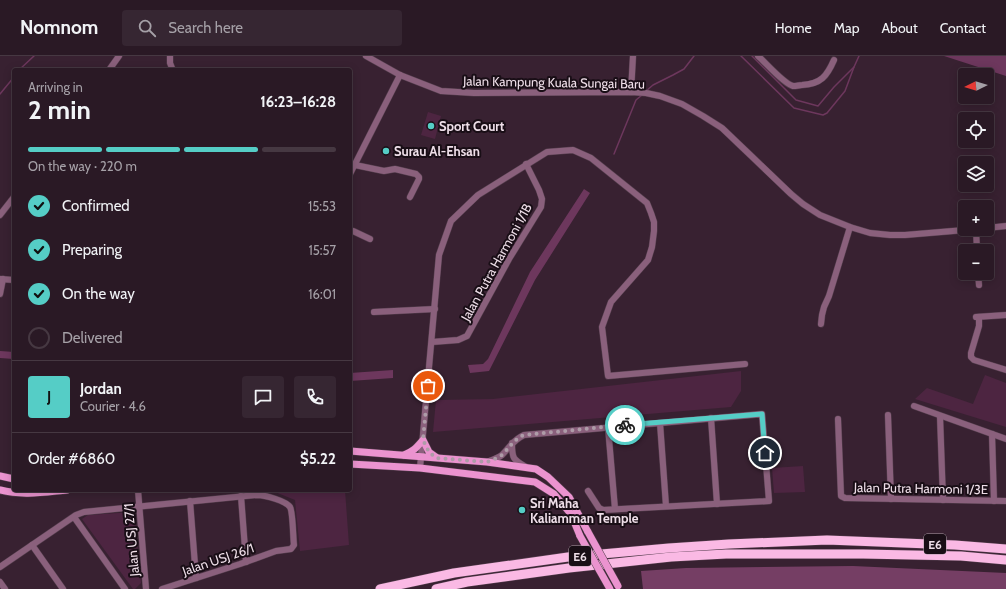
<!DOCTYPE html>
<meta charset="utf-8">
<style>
:root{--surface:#2a1925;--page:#362632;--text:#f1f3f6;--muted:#a5a0a7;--line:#463842;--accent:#55cdc6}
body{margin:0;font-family:Cabin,sans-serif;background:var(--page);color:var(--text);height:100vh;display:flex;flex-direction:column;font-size:15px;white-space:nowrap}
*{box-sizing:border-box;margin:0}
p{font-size:13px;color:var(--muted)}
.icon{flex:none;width:22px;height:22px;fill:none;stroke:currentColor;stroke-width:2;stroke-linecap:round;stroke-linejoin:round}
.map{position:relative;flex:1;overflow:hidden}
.sheet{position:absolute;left:12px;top:12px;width:340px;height:424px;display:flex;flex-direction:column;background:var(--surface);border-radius:4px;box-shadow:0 2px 10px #0003,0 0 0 1px var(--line)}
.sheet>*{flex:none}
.needle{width:26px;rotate:265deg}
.controls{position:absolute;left:958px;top:12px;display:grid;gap:8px}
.controls a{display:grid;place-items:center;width:36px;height:36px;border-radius:4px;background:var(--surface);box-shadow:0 2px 10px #0003,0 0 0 1px var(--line);font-size:20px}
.pin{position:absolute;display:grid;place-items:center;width:34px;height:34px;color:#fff;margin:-17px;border:2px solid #fff;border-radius:50%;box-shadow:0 1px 4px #0007}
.courier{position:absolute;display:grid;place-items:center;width:40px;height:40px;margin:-20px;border:3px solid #55cdc6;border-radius:50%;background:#fff;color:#222;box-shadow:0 1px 5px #0007}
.summary em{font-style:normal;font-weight:800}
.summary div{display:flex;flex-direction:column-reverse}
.summary{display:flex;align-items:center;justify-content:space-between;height:68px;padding:0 16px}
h1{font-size:26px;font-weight:800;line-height:30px}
.bar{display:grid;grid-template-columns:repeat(4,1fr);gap:6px 4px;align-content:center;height:48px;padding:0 16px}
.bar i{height:5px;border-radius:3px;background:var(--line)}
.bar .active{background:var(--accent)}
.bar p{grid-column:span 4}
.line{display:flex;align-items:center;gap:10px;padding:0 16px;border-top:1px solid var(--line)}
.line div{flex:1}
.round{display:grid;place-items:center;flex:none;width:42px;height:42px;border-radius:4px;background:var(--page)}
ol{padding:0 16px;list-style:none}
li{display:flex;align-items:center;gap:12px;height:44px}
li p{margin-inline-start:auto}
li .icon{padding:4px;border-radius:50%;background:var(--accent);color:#111;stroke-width:4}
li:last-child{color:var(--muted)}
li i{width:22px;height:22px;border:2px solid var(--line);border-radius:50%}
header{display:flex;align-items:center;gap:24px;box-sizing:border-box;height:56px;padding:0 20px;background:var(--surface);border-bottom:1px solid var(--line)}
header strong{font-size:19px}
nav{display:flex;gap:22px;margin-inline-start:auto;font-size:14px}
.search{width:280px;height:36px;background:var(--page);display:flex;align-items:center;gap:10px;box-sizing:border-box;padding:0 14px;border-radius:4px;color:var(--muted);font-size:15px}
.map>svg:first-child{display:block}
.green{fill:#4d2541}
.forest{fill:#753e64}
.water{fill:#6d375d}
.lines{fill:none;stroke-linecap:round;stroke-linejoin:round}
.stream{stroke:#6d375d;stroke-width:1.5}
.minor-casing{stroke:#553f4e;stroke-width:7}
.major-casing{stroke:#553f4e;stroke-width:8}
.highway-casing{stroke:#553f4e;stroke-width:10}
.minor{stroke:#8a607c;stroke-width:6}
.major{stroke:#eb93cf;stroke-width:7}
.highway{stroke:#fab9e4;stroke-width:9}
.major-bridge-casing{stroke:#553f4e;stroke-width:8;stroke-linecap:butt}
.major-bridge{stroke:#eb93cf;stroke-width:7}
.done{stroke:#ae9ca8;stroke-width:4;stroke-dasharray:0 7.2}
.route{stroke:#55cdc6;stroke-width:5}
.poi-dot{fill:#55cdc6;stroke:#190e16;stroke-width:1.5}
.labels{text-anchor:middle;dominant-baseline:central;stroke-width:4;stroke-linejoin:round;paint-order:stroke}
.shield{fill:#190e16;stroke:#aea0a9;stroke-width:1}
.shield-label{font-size:12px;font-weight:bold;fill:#eedee8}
.street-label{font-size:13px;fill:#eedee8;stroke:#190e16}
.poi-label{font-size:13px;font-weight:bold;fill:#eedee8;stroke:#190e16;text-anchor:start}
</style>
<header>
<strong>Nomnom</strong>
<div class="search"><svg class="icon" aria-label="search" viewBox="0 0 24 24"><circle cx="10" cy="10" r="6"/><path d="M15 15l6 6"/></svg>Search here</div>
<nav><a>Home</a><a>Map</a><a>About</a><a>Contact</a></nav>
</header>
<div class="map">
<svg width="1006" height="533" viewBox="0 0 1006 533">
<rect width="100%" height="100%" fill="#382131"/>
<g class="green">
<path d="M428 56 441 60 435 83 421 79Z"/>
<path d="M741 315V335L731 351 433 376 436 344 493 343Z"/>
<path d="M985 319 1006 327V371L915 343 927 332 973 348Z"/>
<path d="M803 410 805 436 774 437 772 412Z"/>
<path d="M270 434H345L349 489 300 495 295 444Z"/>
<path d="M134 456 141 527 135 533H133L82 463 88 459Z"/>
</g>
<path class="forest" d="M853 510 1006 517V533H643L641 515 686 512Z"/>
<g class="water">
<path d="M944 0H1006V20Z"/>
<path d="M584 133 590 137 535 224 489 315 470 317 468 309 483 308 488 303 530 216Z"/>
<path d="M0 295 14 296V303L0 302Z"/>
<path d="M393 314V322L350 325V317Z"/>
</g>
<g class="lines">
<g class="stream">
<path d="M741 0 794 52 823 59 827 57 845 35 854 11"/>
<path d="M752 0 796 44 818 50 834 31 854 11 859 0"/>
<path d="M19 14 34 0"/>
<path d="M646 35 653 29 673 19 684 13 694 0"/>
<path d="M0 38 14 21"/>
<path d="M614 98 636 44 642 39"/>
</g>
<g class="minor-casing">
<g id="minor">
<path d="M170 0V7L172 12"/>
<path d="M366 0 400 19 441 35 474 37 631 36 646 37 660 40 682 48 703 60 722 72 791 138 803 148 820 159 850 171 870 177 890 179H905L977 173"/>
<path d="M758 0C766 7 784 28 793 30 796 30 800 29 802 29 821 28 827 20 834 4"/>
<path d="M109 14 119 0"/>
<path d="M631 36 633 0"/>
<path d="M355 109 384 115 395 113 416 118 419 121V123L410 141"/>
<path d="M350 118 400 19"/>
<path d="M0 159 14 141"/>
<path d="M987 172 1006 170"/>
<path d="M976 173 977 195"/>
<path d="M350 176 353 175 370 183"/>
<path d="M978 217 979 229"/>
<path d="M0 223 14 224"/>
<path d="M0 238 3 223"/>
<path d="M374 256 435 253"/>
<path d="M976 261 1006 259"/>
<path d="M979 261V270L971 297V301L974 304 1006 314"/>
<path d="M821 268 822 259 824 251 829 240 850 171"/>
<path d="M432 286 458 284 467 280 509 203 541 151 542 143 539 134 526 108"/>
<path d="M914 350 1006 383"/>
<path d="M888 359 891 443"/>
<path d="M940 360 943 444"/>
<path d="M711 362 717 448"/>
<path d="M838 363 841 440 845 442 1006 445"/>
<path d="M660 367 666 450"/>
<path d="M608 371 615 453"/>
<path d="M992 378 994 445"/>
<path d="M512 387C512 403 513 403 526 411"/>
<path d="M487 406C492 404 498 402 502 399 510 391 513 384 524 379L762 358 769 445 603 454 599 452 588 435"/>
<path d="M420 412 439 199 451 165 478 139 547 96 573 94 591 102 647 147 651 157 654 166V175L652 191 648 204 611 246 602 271 608 320 745 308"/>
<path d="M138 434 146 533"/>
<path d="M241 440 246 506"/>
<path d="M190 445 196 522"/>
<path d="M74 461 125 533"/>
<path d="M32 489 63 533"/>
<path d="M0 511 76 459 84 456 257 439C265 439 286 445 290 451 293 456 293 482 294 489L291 493 276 495 240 508 162 533"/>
<path d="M0 526 5 533"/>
</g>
</g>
<g class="major-casing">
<g id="major">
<path d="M350 395 487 406 536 413 548 421 569 441 588 476"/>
<path d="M404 399C414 395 416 392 423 384L429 396 436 401"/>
<path d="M350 408 420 412 535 426 554 438 571 458 580 480"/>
<path d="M0 420 14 423"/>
<path d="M0 434C22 440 45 436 67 434"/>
</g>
</g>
<g class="highway-casing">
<g id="highway">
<path d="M380 533 454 517 568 501 669 492 729 488 827 484 955 489 1006 493"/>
<path d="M436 533 467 526 569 512 671 501 726 498H863L961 500 1006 504"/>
</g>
</g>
<use href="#minor" class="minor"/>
<use href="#major" class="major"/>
<use href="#highway" class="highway"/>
<g class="major-bridge-casing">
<g id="major-bridge">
<path d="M588 476 618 530"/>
<path d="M580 480 610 533"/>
</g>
</g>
<use href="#major-bridge" class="major-bridge"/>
</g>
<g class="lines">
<path class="done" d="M428 330 423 384 429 396 436 402 487 406C492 404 498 402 502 399 510 391 513 384 524 379L625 369"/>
<path class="route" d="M625 369 762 358 765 397"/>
</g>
<g class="poi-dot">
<circle cx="431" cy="70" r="4"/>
<circle cx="386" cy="95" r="4"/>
<circle cx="522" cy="454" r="4"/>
</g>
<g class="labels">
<g class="shield">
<rect x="924" y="478" width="22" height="20" rx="3"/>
<rect x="569" y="490" width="22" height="20" rx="3"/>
</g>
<g class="shield-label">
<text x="935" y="488">E6</text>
<text x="580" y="500">E6</text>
</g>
<g class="street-label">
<text transform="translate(554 26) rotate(1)">Jalan Kampung Kuala Sungai Baru</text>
<text transform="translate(496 206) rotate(-61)">Jalan Putra Harmoni 1/1B</text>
<text transform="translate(921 432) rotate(1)">Jalan Putra Harmoni 1/3E</text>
<text transform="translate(131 484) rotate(-95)">Jalan USJ 27/1</text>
<text transform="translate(218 503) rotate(-19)">Jalan USJ 26/1</text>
</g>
<g class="poi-label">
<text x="439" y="70">Sport Court</text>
<text x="394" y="95">Surau Al-Ehsan</text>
<text x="530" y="447">Sri Maha<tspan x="530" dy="15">Kaliamman Temple</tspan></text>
</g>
</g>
</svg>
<div class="controls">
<a><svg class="needle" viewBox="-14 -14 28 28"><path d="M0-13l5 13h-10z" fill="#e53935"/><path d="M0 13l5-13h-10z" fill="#a5a0a7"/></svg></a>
<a><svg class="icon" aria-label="locate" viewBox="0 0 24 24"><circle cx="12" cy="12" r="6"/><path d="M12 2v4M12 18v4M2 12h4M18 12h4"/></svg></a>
<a><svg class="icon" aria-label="layers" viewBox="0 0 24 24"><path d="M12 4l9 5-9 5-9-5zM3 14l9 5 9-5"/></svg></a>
<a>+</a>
<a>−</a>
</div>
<div class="pin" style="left:428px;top:330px;background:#ea580c"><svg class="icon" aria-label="bag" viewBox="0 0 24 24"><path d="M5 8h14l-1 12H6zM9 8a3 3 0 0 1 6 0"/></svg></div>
<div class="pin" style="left:765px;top:397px;background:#1f2937"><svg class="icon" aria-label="home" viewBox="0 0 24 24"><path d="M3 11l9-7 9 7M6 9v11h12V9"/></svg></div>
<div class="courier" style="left:625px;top:369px"><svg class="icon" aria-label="bike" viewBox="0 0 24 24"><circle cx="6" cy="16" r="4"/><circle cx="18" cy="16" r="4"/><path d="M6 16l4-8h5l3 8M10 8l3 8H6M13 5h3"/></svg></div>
<section class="sheet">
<div class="summary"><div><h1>2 min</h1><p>Arriving in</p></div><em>16:23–16:28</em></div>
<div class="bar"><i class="active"></i><i class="active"></i><i class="active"></i><i></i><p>On the way · 220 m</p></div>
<ol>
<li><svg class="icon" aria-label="check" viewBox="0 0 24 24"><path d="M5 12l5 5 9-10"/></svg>Confirmed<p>15:53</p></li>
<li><svg class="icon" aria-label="check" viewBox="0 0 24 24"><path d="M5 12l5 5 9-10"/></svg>Preparing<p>15:57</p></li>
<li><svg class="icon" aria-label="check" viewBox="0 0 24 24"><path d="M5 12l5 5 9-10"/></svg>On the way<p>16:01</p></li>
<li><i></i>Delivered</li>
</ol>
<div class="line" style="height:72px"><b class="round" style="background:var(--accent);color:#111">J</b><div><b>Jordan</b><p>Courier · 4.6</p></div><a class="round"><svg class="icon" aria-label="chat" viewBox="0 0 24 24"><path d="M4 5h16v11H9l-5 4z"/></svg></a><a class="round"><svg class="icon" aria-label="phone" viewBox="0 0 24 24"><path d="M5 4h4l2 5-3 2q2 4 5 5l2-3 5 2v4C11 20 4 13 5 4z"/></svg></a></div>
<div class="line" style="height:52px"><div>Order #6860</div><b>$5.22</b></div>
</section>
</div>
